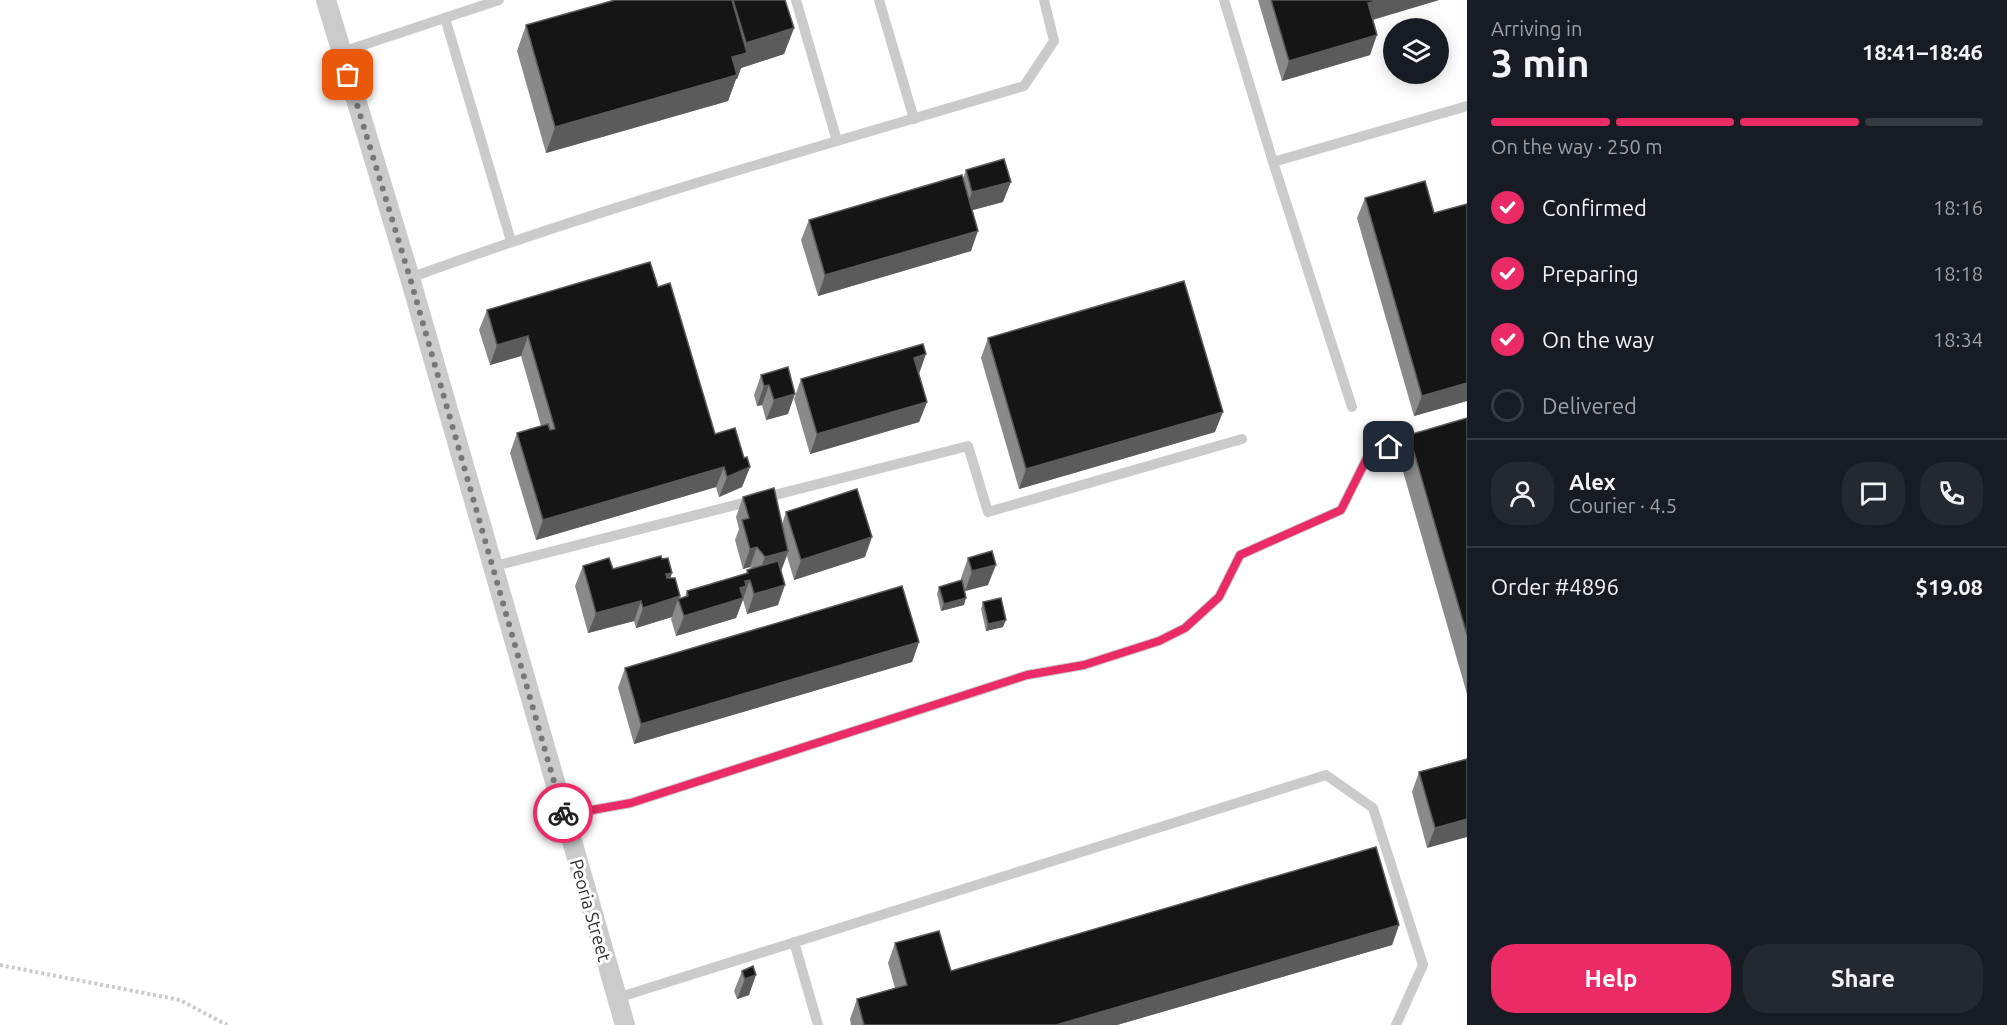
<!DOCTYPE html>
<meta charset="utf-8">
<style>
:root{--surface:#171b24;--page:#242831;--text:#f1f3f6;--muted:#9ea1a6;--line:#363941;--accent:#eb2b65}
body{margin:0;font-family:Ubuntu,sans-serif;background:var(--page);color:var(--text);height:100vh;display:flex;flex-direction:column;font-size:22px;white-space:nowrap}
*{box-sizing:border-box;margin:0}
p{font-size:20px;color:var(--muted)}
.icon{flex:none;width:33px;height:33px;fill:none;stroke:currentColor;stroke-width:2;stroke-linecap:round;stroke-linejoin:round}
.map{position:relative;flex:1;overflow:hidden}
.panel{display:flex;flex-direction:column;background:var(--surface);width:540px}
.panel>*{flex:none}
.tools{position:absolute;left:1383px;top:18px;display:grid;gap:12px}
.tools a{display:grid;place-items:center;width:66px;height:66px;border-radius:50%;background:var(--surface);box-shadow:0 3px 15px #0003;font-size:30px}
.pin{position:absolute;display:grid;place-items:center;width:51px;height:51px;color:#fff;margin:-26px;border-radius:12px;box-shadow:0 3px 9px #0006}
.courier{position:absolute;display:grid;place-items:center;width:60px;height:60px;margin:-30px;border:4px solid #eb2b65;border-radius:50%;background:#fff;color:#222;box-shadow:0 2px 8px #0007}
.summary em{font-style:normal;font-weight:600}
.summary div{display:flex;flex-direction:column-reverse}
.summary{display:flex;align-items:center;justify-content:space-between;height:102px;padding:0 24px}
h1{font-size:39px;font-weight:600;line-height:45px}
.bar{display:grid;grid-template-columns:repeat(4,1fr);gap:9px 6px;align-content:center;height:72px;padding:0 24px}
.bar i{height:8px;border-radius:4px;background:var(--line)}
.bar .active{background:var(--accent)}
.bar p{grid-column:span 4}
.line{display:flex;align-items:center;gap:15px;padding:0 24px;border-top:2px solid var(--line)}
.line div{flex:1}
.round{display:grid;place-items:center;flex:none;width:63px;height:63px;border-radius:24px;background:var(--page)}
ol{padding:0 24px;list-style:none}
li{display:flex;align-items:center;gap:18px;height:66px}
li p{margin-inline-start:auto}
li .icon{padding:6px;border-radius:50%;background:var(--accent);color:#fff;stroke-width:4}
li:last-child{color:var(--muted)}
li i{width:33px;height:33px;border:3px solid var(--line);border-radius:50%}
.primary-button{display:flex;gap:12px;margin-top:auto;padding:12px 24px}
.primary-button a{flex:1;height:69px;border-radius:24px;background:var(--accent);color:#fff;font-size:24px;font-weight:600;line-height:69px;text-align:center}
.primary-button a+a{background:var(--page);color:var(--text)}
main{display:flex;flex:1;min-height:0}
.map>svg:first-child{display:block}
.lines{fill:none;stroke-linecap:round;stroke-linejoin:round}
.path{stroke:#cbcbcb;stroke-width:4;stroke-dasharray:3 3;stroke-linecap:butt}
.lane{stroke:#cbcbcb;stroke-width:10}
.street{stroke:#cbcbcb;stroke-width:20}
.wall{fill:#8a8a8a}
.shaded-wall{fill:#5b5b5b}
.building{fill:#151515;stroke:#5b5b5b;stroke-width:1.5}
.done{stroke:#777;stroke-width:6;stroke-dasharray:0 10.8}
.route{stroke:#eb2b65;stroke-width:8}
.labels{text-anchor:middle;dominant-baseline:central;stroke-width:6;stroke-linejoin:round;paint-order:stroke}
.street-label{font-size:18px;fill:#2e2e2e;stroke:#fff}
</style>
<main>
<div class="map">
<svg width="1467" height="1025" viewBox="0 0 1467 1025">
<rect width="100%" height="100%" fill="#fff"/>
<g class="lines">
<path class="path" d="M0 965 180 1000 227 1025"/>
<g class="lane">
<path d="M796 0 837 141"/>
<path d="M879 0 914 119"/>
<path d="M1224 0 1273 162 1467 106"/>
<path d="M445 18 511 241"/>
<path d="M342 52 499 0"/>
<path d="M1273 162 1352 407"/>
<path d="M410 278C611 204 819 147 1024 86L1054 41 1044 0"/>
<path d="M491 567 968 446 988 512 1242 439"/>
<path d="M564 815 631 803 1027 675 1084 665 1159 641 1185 628 1219 597 1240 555 1341 510 1369 454 1419 436"/>
<path d="M794 942 818 1025"/>
<path d="M617 998 1326 775 1373 808 1423 965 1396 1025"/>
</g>
<path class="street" d="M326 0 410 278 625 1025"/>
</g>
<g class="wall">
<path d="M615 0H785L794 28 784 54 741 68 737 79H736L728 101 546 153 517 51 526 25Z"/>
<path d="M1258 0H1439L1373 20 1370 55 1282 81Z"/>
<path d="M966 170 1003 202 973 210 971 251 818 296 801 240 809 220 963 178Z"/>
<path d="M1365 198 1467 401 1414 416 1357 218Z"/>
<path d="M658 287 715 434 744 458 750 467 742 487 719 497 716 487 536 540 510 453 517 433 541 426 521 356 490 365 479 330 487 310Z"/>
<path d="M988 338 1215 432 1019 489 981 358Z"/>
<path d="M788 367V414L766 420 762 405 757 406 754 395 761 375Z"/>
<path d="M919 374 927 402 919 422 810 454 794 399 801 379Z"/>
<path d="M1467 418V694L1400 461 1409 435Z"/>
<path d="M743 497 782 524 786 512 865 557 794 580 787 556 781 571 778 605 747 614 743 600 736 618 676 636 671 619 672 617 636 628 634 621 588 633 575 586 583 566 613 569 662 559 672 573 670 578 679 598 685 597 687 591 746 574 747 570 752 569 750 567 743 569 735 540 739 529 736 517Z"/>
<path d="M968 558 988 585 965 591 964 605 941 611 937 594 939 587 961 581V578Z"/>
<path d="M983 602 1003 627 986 631 981 609Z"/>
<path d="M919 642 912 662 634 744 618 688 625 668Z"/>
<path d="M1467 759 1427 848 1412 792 1419 772Z"/>
<path d="M1399 925 1392 945 1117 1025H851L850 1019 857 999 895 988 888 963 895 943 951 971Z"/>
<path d="M753 966 749 995 737 999 734 991 742 971Z"/>
</g>
<g class="shaded-wall">
<path d="M1379 0H1439L1361 23 1368 3Z"/>
<path d="M794 28 784 54 741 68 737 79H736L728 101 546 153 555 127 732 57 742 54 746 43Z"/>
<path d="M1377 35 1370 55 1282 81 1289 61Z"/>
<path d="M1011 182 1003 202 965 212 972 192Z"/>
<path d="M978 231 971 251 818 296 825 275Z"/>
<path d="M528 336 521 356 490 365 497 345Z"/>
<path d="M926 354 919 374 906 378 914 358Z"/>
<path d="M1467 383V401L1414 416 1422 396Z"/>
<path d="M769 385 762 405 757 406 764 386Z"/>
<path d="M795 394 788 414 766 420 774 400Z"/>
<path d="M927 402 919 422 810 454 817 434Z"/>
<path d="M1223 412 1215 432 1019 489 1026 469Z"/>
<path d="M724 467 716 487 536 540 543 520Z"/>
<path d="M750 467 742 487 719 497 727 477Z"/>
<path d="M872 537 865 557 794 580 801 560Z"/>
<path d="M757 547 750 567 743 569 750 549Z"/>
<path d="M788 551 781 571 758 577 765 557Z"/>
<path d="M996 565 988 585 965 591 972 571Z"/>
<path d="M672 573 665 593 666 574Z"/>
<path d="M750 580 736 618 676 636 684 616 740 588 745 581Z"/>
<path d="M785 585 778 605 747 614 754 594Z"/>
<path d="M680 596 679 600 678 599 672 617 636 628 643 608Z"/>
<path d="M966 598 964 605 941 611 944 604Z"/>
<path d="M641 601 634 621 588 633 596 613Z"/>
<path d="M1006 620 1003 627 986 631 988 624Z"/>
<path d="M919 642 912 662 634 744 641 724Z"/>
<path d="M1467 819V837L1427 848 1435 828Z"/>
<path d="M1399 925 1392 945 1117 1025H1056Z"/>
<path d="M756 975 749 995 737 999 745 979Z"/>
</g>
<g class="building">
<path d="M615 0H732L747 53 732 57 737 75 555 127 526 25Z"/>
<path d="M733 0H785L794 28 746 43Z"/>
<path d="M1271 0H1379L1368 3 1377 35 1289 61Z"/>
<path d="M1004 159 1011 182 972 192 966 170Z"/>
<path d="M962 175 978 231 825 275 809 220Z"/>
<path d="M1425 181 1434 213 1467 204V383L1422 396 1365 198Z"/>
<path d="M650 262 658 287 670 283 715 434 735 428 744 458 747 457 750 467 727 477 724 467 543 520 517 433 548 424 550 430 555 429 528 336 497 345 487 310Z"/>
<path d="M1184 281 1223 412 1026 469 988 338Z"/>
<path d="M923 344 926 354 914 358 927 402 817 434 801 379Z"/>
<path d="M788 367 795 394 774 400 769 385 764 386 761 375Z"/>
<path d="M1467 418V635L1409 435Z"/>
<path d="M774 488 788 551 765 557 757 547 750 549 742 520 749 518 743 497Z"/>
<path d="M857 489 872 537 801 560 786 512Z"/>
<path d="M992 551 996 565 972 571 968 558Z"/>
<path d="M661 556 662 559 668 558 672 573 666 574 667 578H675L680 596 643 608 641 601 596 613 583 566 609 558 613 569Z"/>
<path d="M778 561 785 585 754 594 750 580 745 581 746 586 740 588 743 598 684 616 678 599 688 596 687 591 748 573 747 570Z"/>
<path d="M962 580 966 598 944 604 939 587Z"/>
<path d="M902 586 919 642 641 724 625 668Z"/>
<path d="M1001 598 1006 620 988 624 983 602Z"/>
<path d="M1467 759V819L1435 828 1419 772Z"/>
<path d="M1376 847 1399 925 1056 1025H864L857 999 907 985 895 943 939 931 951 971Z"/>
<path d="M753 966 756 975 745 979 742 971Z"/>
</g>
<g class="lines">
<path class="done" d="M348 75 410 278 563 813"/>
<path class="route" d="M563 813 564 815 631 803 1027 675 1084 665 1159 641 1185 628 1219 597 1240 555 1341 510 1369 454 1389 447"/>
</g>
<g class="labels">
<g class="street-label">
<text transform="translate(591 910) rotate(74)">Peoria Street</text>
</g>
</g>
</svg>
<div class="tools">
<a><svg class="icon" aria-label="layers" viewBox="0 0 24 24"><path d="M12 4l9 5-9 5-9-5zM3 14l9 5 9-5"/></svg></a>
</div>
<div class="pin" style="left:348px;top:75px;background:#ea580c"><svg class="icon" aria-label="bag" viewBox="0 0 24 24"><path d="M5 8h14l-1 12H6zM9 8a3 3 0 0 1 6 0"/></svg></div>
<div class="pin" style="left:1389px;top:447px;background:#1f2937"><svg class="icon" aria-label="home" viewBox="0 0 24 24"><path d="M3 11l9-7 9 7M6 9v11h12V9"/></svg></div>
<div class="courier" style="left:563px;top:813px"><svg class="icon" aria-label="bike" viewBox="0 0 24 24"><circle cx="6" cy="16" r="4"/><circle cx="18" cy="16" r="4"/><path d="M6 16l4-8h5l3 8M10 8l3 8H6M13 5h3"/></svg></div>
</div>
<section class="panel">
<div class="summary"><div><h1>3 min</h1><p>Arriving in</p></div><em>18:41–18:46</em></div>
<div class="bar"><i class="active"></i><i class="active"></i><i class="active"></i><i></i><p>On the way · 250 m</p></div>
<ol>
<li><svg class="icon" aria-label="check" viewBox="0 0 24 24"><path d="M5 12l5 5 9-10"/></svg>Confirmed<p>18:16</p></li>
<li><svg class="icon" aria-label="check" viewBox="0 0 24 24"><path d="M5 12l5 5 9-10"/></svg>Preparing<p>18:18</p></li>
<li><svg class="icon" aria-label="check" viewBox="0 0 24 24"><path d="M5 12l5 5 9-10"/></svg>On the way<p>18:34</p></li>
<li><i></i>Delivered</li>
</ol>
<div class="line" style="height:108px"><a class="round"><svg class="icon" aria-label="person" viewBox="0 0 24 24"><circle cx="12" cy="8" r="4"/><path d="M4 21q1-7 8-7t8 7"/></svg></a><div><b>Alex</b><p>Courier · 4.5</p></div><a class="round"><svg class="icon" aria-label="chat" viewBox="0 0 24 24"><path d="M4 5h16v11H9l-5 4z"/></svg></a><a class="round"><svg class="icon" aria-label="phone" viewBox="0 0 24 24"><path d="M5 4h4l2 5-3 2q2 4 5 5l2-3 5 2v4C11 20 4 13 5 4z"/></svg></a></div>
<div class="line" style="height:78px"><div>Order #4896</div><b>$19.08</b></div>
<div class="primary-button"><a>Help</a><a>Share</a></div>
</section>
</main>
